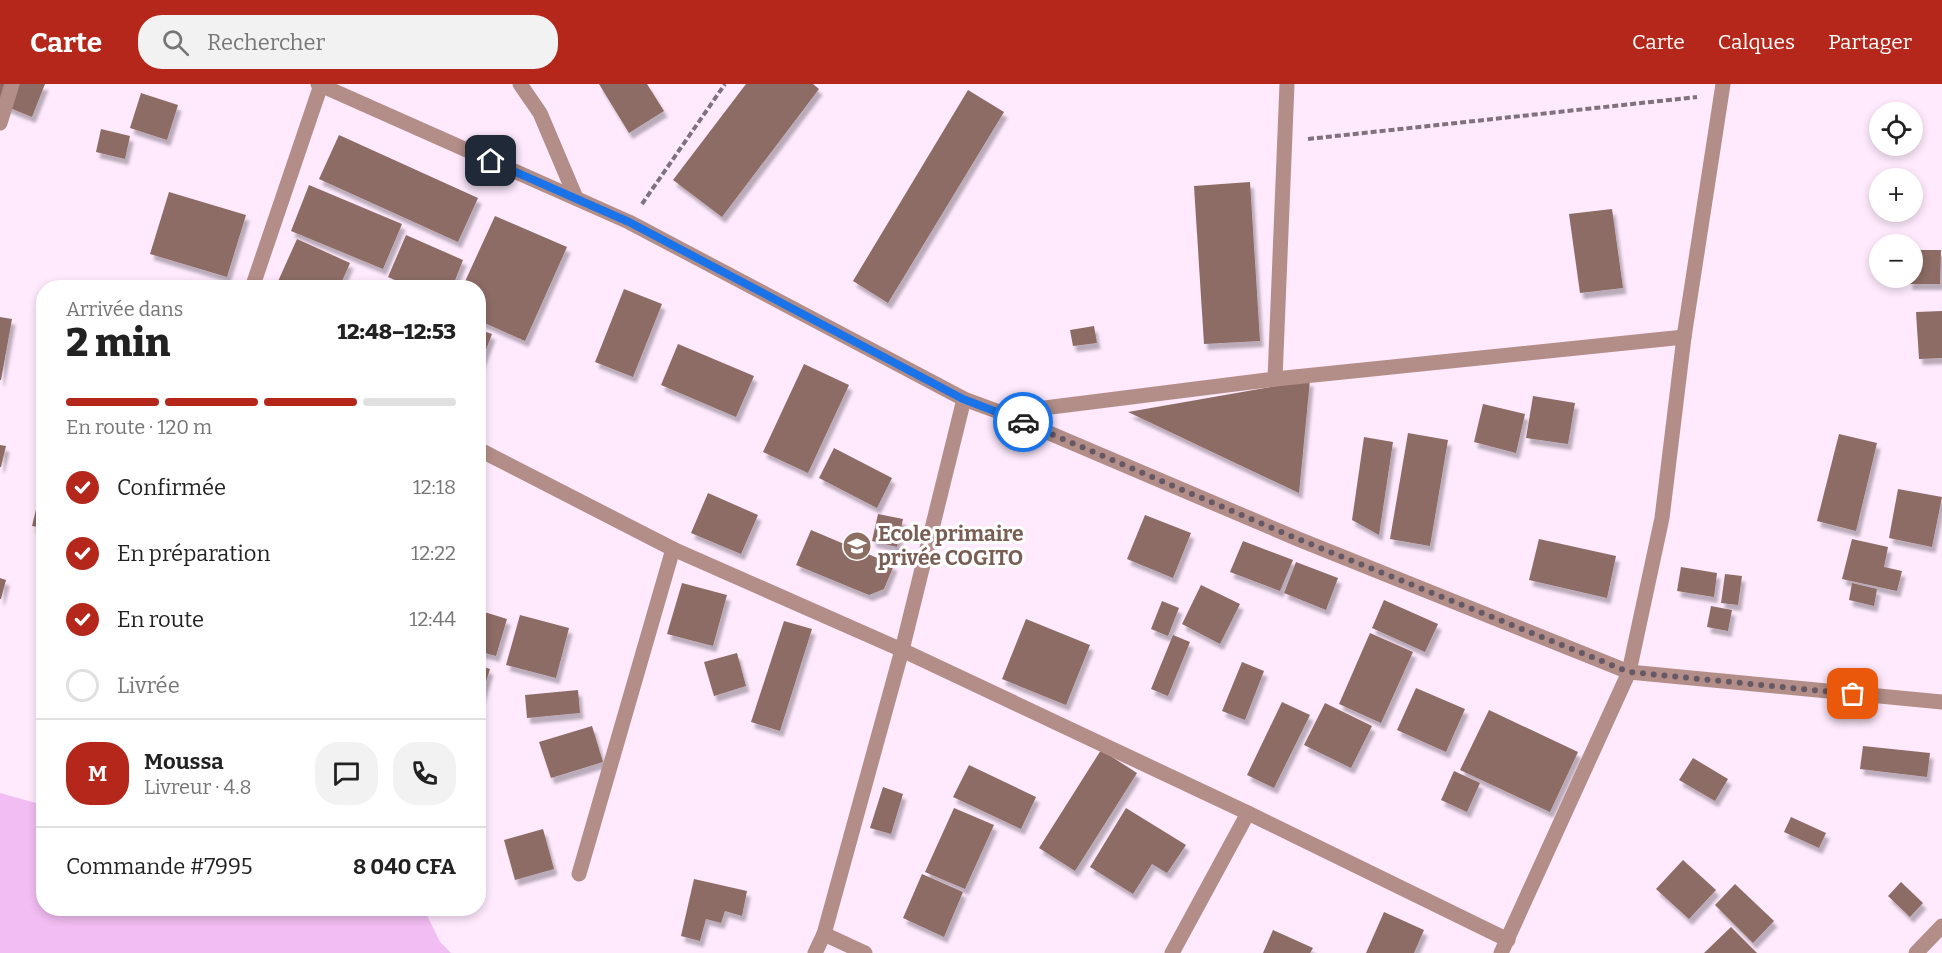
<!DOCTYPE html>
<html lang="fr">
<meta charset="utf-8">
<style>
:root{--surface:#fff;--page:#f2f2f2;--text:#222;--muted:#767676;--line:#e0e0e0;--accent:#b5271b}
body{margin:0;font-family:Bitter,serif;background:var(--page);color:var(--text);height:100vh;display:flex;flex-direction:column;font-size:22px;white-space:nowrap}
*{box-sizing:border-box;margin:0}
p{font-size:20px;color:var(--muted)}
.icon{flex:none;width:33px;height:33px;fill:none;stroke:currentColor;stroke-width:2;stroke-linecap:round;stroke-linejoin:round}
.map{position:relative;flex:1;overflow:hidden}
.details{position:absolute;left:36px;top:196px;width:450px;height:636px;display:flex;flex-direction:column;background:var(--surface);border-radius:24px;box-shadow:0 3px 9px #0003}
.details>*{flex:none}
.fabs{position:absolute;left:1869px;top:18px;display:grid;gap:12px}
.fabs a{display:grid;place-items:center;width:54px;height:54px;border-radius:50%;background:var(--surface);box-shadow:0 3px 9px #0003;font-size:30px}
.pin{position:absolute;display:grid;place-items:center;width:51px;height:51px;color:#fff;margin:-26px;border-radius:12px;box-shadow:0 3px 9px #0006}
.courier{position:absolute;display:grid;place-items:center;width:60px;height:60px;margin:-30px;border:4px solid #1a73e8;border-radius:50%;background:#fff;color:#222;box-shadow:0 2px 8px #0007}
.head em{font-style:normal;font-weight:800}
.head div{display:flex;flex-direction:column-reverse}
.head{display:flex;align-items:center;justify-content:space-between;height:102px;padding:0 30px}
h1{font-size:39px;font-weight:800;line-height:45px}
.bar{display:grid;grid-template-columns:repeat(4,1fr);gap:9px 6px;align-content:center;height:72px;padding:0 30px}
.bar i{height:8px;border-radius:4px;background:var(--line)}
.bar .selected{background:var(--accent)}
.bar p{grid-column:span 4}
.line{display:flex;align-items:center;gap:15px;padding:0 30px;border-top:2px solid var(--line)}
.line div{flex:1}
.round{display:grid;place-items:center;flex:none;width:63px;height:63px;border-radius:24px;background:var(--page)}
ol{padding:0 30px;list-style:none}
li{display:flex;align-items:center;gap:18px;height:66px}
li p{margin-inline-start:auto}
li .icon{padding:6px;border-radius:50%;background:var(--accent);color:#fff;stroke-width:4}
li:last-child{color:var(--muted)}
li i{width:33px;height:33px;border:3px solid var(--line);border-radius:50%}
header{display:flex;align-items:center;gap:36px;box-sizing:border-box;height:84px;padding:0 30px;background:var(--accent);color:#fff}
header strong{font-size:28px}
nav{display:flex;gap:33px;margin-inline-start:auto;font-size:21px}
.search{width:420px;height:54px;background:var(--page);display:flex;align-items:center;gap:15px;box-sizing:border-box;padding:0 21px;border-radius:24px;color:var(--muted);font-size:22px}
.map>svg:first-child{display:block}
.green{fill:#f2bdf2}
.building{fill:#8c6c65;filter:url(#shadow)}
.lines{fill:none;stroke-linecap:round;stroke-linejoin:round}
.path{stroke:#7f717e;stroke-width:4;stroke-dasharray:6 3;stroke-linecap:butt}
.street{stroke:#b38d87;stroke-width:15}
.done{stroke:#665966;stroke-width:6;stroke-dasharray:0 10.8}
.route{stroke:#1a73e8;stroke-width:8}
.labels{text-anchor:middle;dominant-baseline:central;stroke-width:6;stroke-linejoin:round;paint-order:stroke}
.education-label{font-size:21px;font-weight:bold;fill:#785e54;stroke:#fefefe;text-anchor:start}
</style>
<header>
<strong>Carte</strong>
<div class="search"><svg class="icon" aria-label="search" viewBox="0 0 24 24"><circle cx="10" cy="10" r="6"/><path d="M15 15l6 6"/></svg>Rechercher</div>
<nav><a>Carte</a><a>Calques</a><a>Partager</a></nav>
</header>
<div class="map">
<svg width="1942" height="869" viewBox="0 0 1942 869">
<defs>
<filter id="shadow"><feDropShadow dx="3.5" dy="6" stdDeviation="1.5" flood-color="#0004"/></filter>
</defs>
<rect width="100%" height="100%" fill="#fee9fd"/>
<path class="green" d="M0 709 43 721 44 825H424L440 858 451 869H0Z"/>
<g class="building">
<path d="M0 0H45L32 33 0 20Z"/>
<path d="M599 0H647L664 27 629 49Z"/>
<path d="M746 0H813L819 5 722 133 673 96Z"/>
<path d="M968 6 1004 28 888 219 853 197Z"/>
<path d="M141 9 178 21 167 56 130 44Z"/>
<path d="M101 45 130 52 125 75 96 68Z"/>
<path d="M339 51 478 114 458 158 319 95Z"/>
<path d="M1250 98 1260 257 1204 260 1194 102Z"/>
<path d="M309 101 402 140 383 185 291 147Z"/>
<path d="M169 108 246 131 227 193 150 170Z"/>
<path d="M1612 125 1623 204 1580 209 1569 130Z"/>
<path d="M495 132 567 163 525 257 478 236V204H462Z"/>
<path d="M406 151 463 176 452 204H414L388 193Z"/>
<path d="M297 155 350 179 339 204H275Z"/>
<path d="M1912 166H1941L1940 200H1909V194H1912Z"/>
<path d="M624 205 662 220 633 293 595 278Z"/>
<path d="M1942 227V274L1919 275 1916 228Z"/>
<path d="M0 233 12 235 1 296H0Z"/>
<path d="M1094 242 1097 259 1073 262 1070 246Z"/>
<path d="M478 245 492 250 479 284H478Z"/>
<path d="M678 260 754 292 736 333 661 301Z"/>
<path d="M804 280 849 301 808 389 763 368Z"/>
<path d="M1310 296 1299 409 1128 328Z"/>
<path d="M1533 312 1575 319 1568 360 1526 354Z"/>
<path d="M1483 320 1525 330 1516 369 1474 358Z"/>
<path d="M1408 349 1448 356 1430 462 1390 455Z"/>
<path d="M1839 350 1877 359 1856 447 1817 437Z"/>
<path d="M1364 353 1393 358 1379 451 1352 436Z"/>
<path d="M0 361 6 362 1 383H0Z"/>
<path d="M834 364 892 394 877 424 819 394Z"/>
<path d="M43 397H44V444L32 442Z"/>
<path d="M1898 405 1942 413 1932 463 1889 454Z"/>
<path d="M708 409 758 431 741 470 691 449Z"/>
<path d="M878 430 903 435 897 463 872 457Z"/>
<path d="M1145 431 1191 449 1173 494 1127 475Z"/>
<path d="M811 446 894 481 884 505 869 511 796 481Z"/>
<path d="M1539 455 1616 472 1607 514 1529 496Z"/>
<path d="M1852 455 1888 463 1884 483 1902 487 1897 507 1842 495Z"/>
<path d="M1243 457 1293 476 1280 507 1230 488Z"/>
<path d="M1296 478 1338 494 1326 526 1284 509Z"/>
<path d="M1681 483 1717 489 1714 513 1677 507Z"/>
<path d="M1725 490 1742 492 1738 521 1721 519Z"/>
<path d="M0 494 6 496 1 515H0Z"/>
<path d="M682 499 727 511 713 562 667 550Z"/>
<path d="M1852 499 1877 505 1874 522 1849 516Z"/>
<path d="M1201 501 1240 520 1220 560 1182 540Z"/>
<path d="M1384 516 1438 540 1425 568 1372 544Z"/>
<path d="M1162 517 1179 524 1168 552 1151 545Z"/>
<path d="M1711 522 1732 526 1728 547 1707 543Z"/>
<path d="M478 526 507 535 496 572 478 567Z"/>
<path d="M520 531 569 544 556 594 506 581Z"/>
<path d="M1026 535 1090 561 1066 621 1002 595Z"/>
<path d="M784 537 812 545 780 647 751 638Z"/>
<path d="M1370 549 1413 568 1381 639 1339 620Z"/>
<path d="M1173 551 1190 558 1168 612 1151 605Z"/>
<path d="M737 569 746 602 714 612 704 578Z"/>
<path d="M1242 578 1264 587 1245 636 1222 627Z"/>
<path d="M478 581 490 585 479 620H478Z"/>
<path d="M1416 604 1465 625 1446 668 1397 646Z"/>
<path d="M578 606 580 629 527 634 525 611Z"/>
<path d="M1282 618 1310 631 1274 704 1247 691Z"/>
<path d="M1325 619 1372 642 1351 684 1304 661Z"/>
<path d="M1489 626 1578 668 1550 728 1460 686Z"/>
<path d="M592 642 603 678 551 694 539 658Z"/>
<path d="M1863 662 1930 669 1927 693 1860 685Z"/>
<path d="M1101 666 1137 689 1075 787 1039 764Z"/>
<path d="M1693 674 1728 695 1715 717 1679 696Z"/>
<path d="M969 681 1036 713 1021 745 953 713Z"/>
<path d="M1454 687 1480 699 1467 728 1441 716Z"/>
<path d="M883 703 903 710 891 750 870 744Z"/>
<path d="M954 724 994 741 965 805 925 788Z"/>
<path d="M1126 724 1186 761 1167 789 1152 780 1133 810 1090 783Z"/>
<path d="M1791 733 1826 749 1819 764 1784 748Z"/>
<path d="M543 745 554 785 515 796 504 756Z"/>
<path d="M1683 776 1716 806 1689 835 1656 805Z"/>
<path d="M922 790 963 808 944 853 903 834Z"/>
<path d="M694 795 747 807 742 832 725 827 721 839 706 835 700 857 681 852Z"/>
<path d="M1901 798 1923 819 1910 833 1888 812Z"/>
<path d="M1735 800 1774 837 1753 859 1715 821Z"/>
<path d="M1384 828 1424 846 1414 869H1366Z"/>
<path d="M1731 843 1757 869H1704Z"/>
<path d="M1273 846 1313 864 1310 869H1263Z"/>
</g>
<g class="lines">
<g class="path">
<path d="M1308 55 1697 13"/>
<path d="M642 120 725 0"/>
</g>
<g class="street">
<path d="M318 0 629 138 964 315 1002 329 1298 455 1629 588 1942 618"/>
<path d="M520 0 540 29 576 114"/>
<path d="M0 39 12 0"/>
<path d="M252 204 321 1"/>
<path d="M1275 295 1287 0"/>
<path d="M1004 329 1275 295 1684 253"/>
<path d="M478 365 673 465 902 566 1248 729 1508 856"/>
<path d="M579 790 673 465"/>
<path d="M824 850 865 869"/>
<path d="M815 869 824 850 902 566 964 315"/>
<path d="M1172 869 1248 729"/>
<path d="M1501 869 1629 588 1662 434 1684 253 1723 0"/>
<path d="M1916 869 1942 842"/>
</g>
</g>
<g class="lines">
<path class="done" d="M1023 338 1298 455 1629 588 1853 610"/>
<path class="route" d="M491 77 629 138 963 315 1023 338"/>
</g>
<defs>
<g id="school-disc" transform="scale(1.5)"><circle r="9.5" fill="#8d6e63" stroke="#fefefe"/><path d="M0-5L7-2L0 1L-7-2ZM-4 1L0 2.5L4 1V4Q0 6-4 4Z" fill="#fff"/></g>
</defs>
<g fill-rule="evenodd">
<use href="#school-disc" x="857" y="462"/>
</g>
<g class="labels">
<g class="education-label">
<text x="878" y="450">Ecole primaire<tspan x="878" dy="24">privée COGITO</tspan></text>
</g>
</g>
</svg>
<div class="fabs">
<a><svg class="icon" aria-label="locate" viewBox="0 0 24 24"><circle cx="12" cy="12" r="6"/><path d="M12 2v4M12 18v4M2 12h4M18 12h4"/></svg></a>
<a>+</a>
<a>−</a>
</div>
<div class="pin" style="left:1853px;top:610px;background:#ea580c"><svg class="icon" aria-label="bag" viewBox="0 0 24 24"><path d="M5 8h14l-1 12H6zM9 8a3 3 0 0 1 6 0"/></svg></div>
<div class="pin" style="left:491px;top:77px;background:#1f2937"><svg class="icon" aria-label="home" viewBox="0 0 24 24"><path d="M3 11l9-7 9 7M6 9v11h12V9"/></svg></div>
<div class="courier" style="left:1023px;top:338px"><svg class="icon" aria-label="car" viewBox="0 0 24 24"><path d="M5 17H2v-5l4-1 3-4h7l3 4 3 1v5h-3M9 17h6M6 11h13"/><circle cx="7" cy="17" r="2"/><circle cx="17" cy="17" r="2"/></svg></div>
<section class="details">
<div class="head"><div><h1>2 min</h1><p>Arrivée dans</p></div><em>12:48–12:53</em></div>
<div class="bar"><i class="selected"></i><i class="selected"></i><i class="selected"></i><i></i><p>En route · 120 m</p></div>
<ol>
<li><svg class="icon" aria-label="check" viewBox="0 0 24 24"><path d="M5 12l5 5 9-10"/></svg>Confirmée<p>12:18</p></li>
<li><svg class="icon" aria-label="check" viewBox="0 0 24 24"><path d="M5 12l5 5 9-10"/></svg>En préparation<p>12:22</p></li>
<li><svg class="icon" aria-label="check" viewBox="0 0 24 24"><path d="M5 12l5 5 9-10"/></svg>En route<p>12:44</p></li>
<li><i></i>Livrée</li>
</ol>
<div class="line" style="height:108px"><b class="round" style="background:var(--accent);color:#fff">M</b><div><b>Moussa</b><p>Livreur · 4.8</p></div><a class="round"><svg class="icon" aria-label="chat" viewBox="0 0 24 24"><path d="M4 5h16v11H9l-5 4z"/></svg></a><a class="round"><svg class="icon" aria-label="phone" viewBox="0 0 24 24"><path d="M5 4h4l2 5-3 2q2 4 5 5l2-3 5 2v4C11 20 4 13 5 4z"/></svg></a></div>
<div class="line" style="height:78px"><div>Commande #7995</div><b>8 040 CFA</b></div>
</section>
</div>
